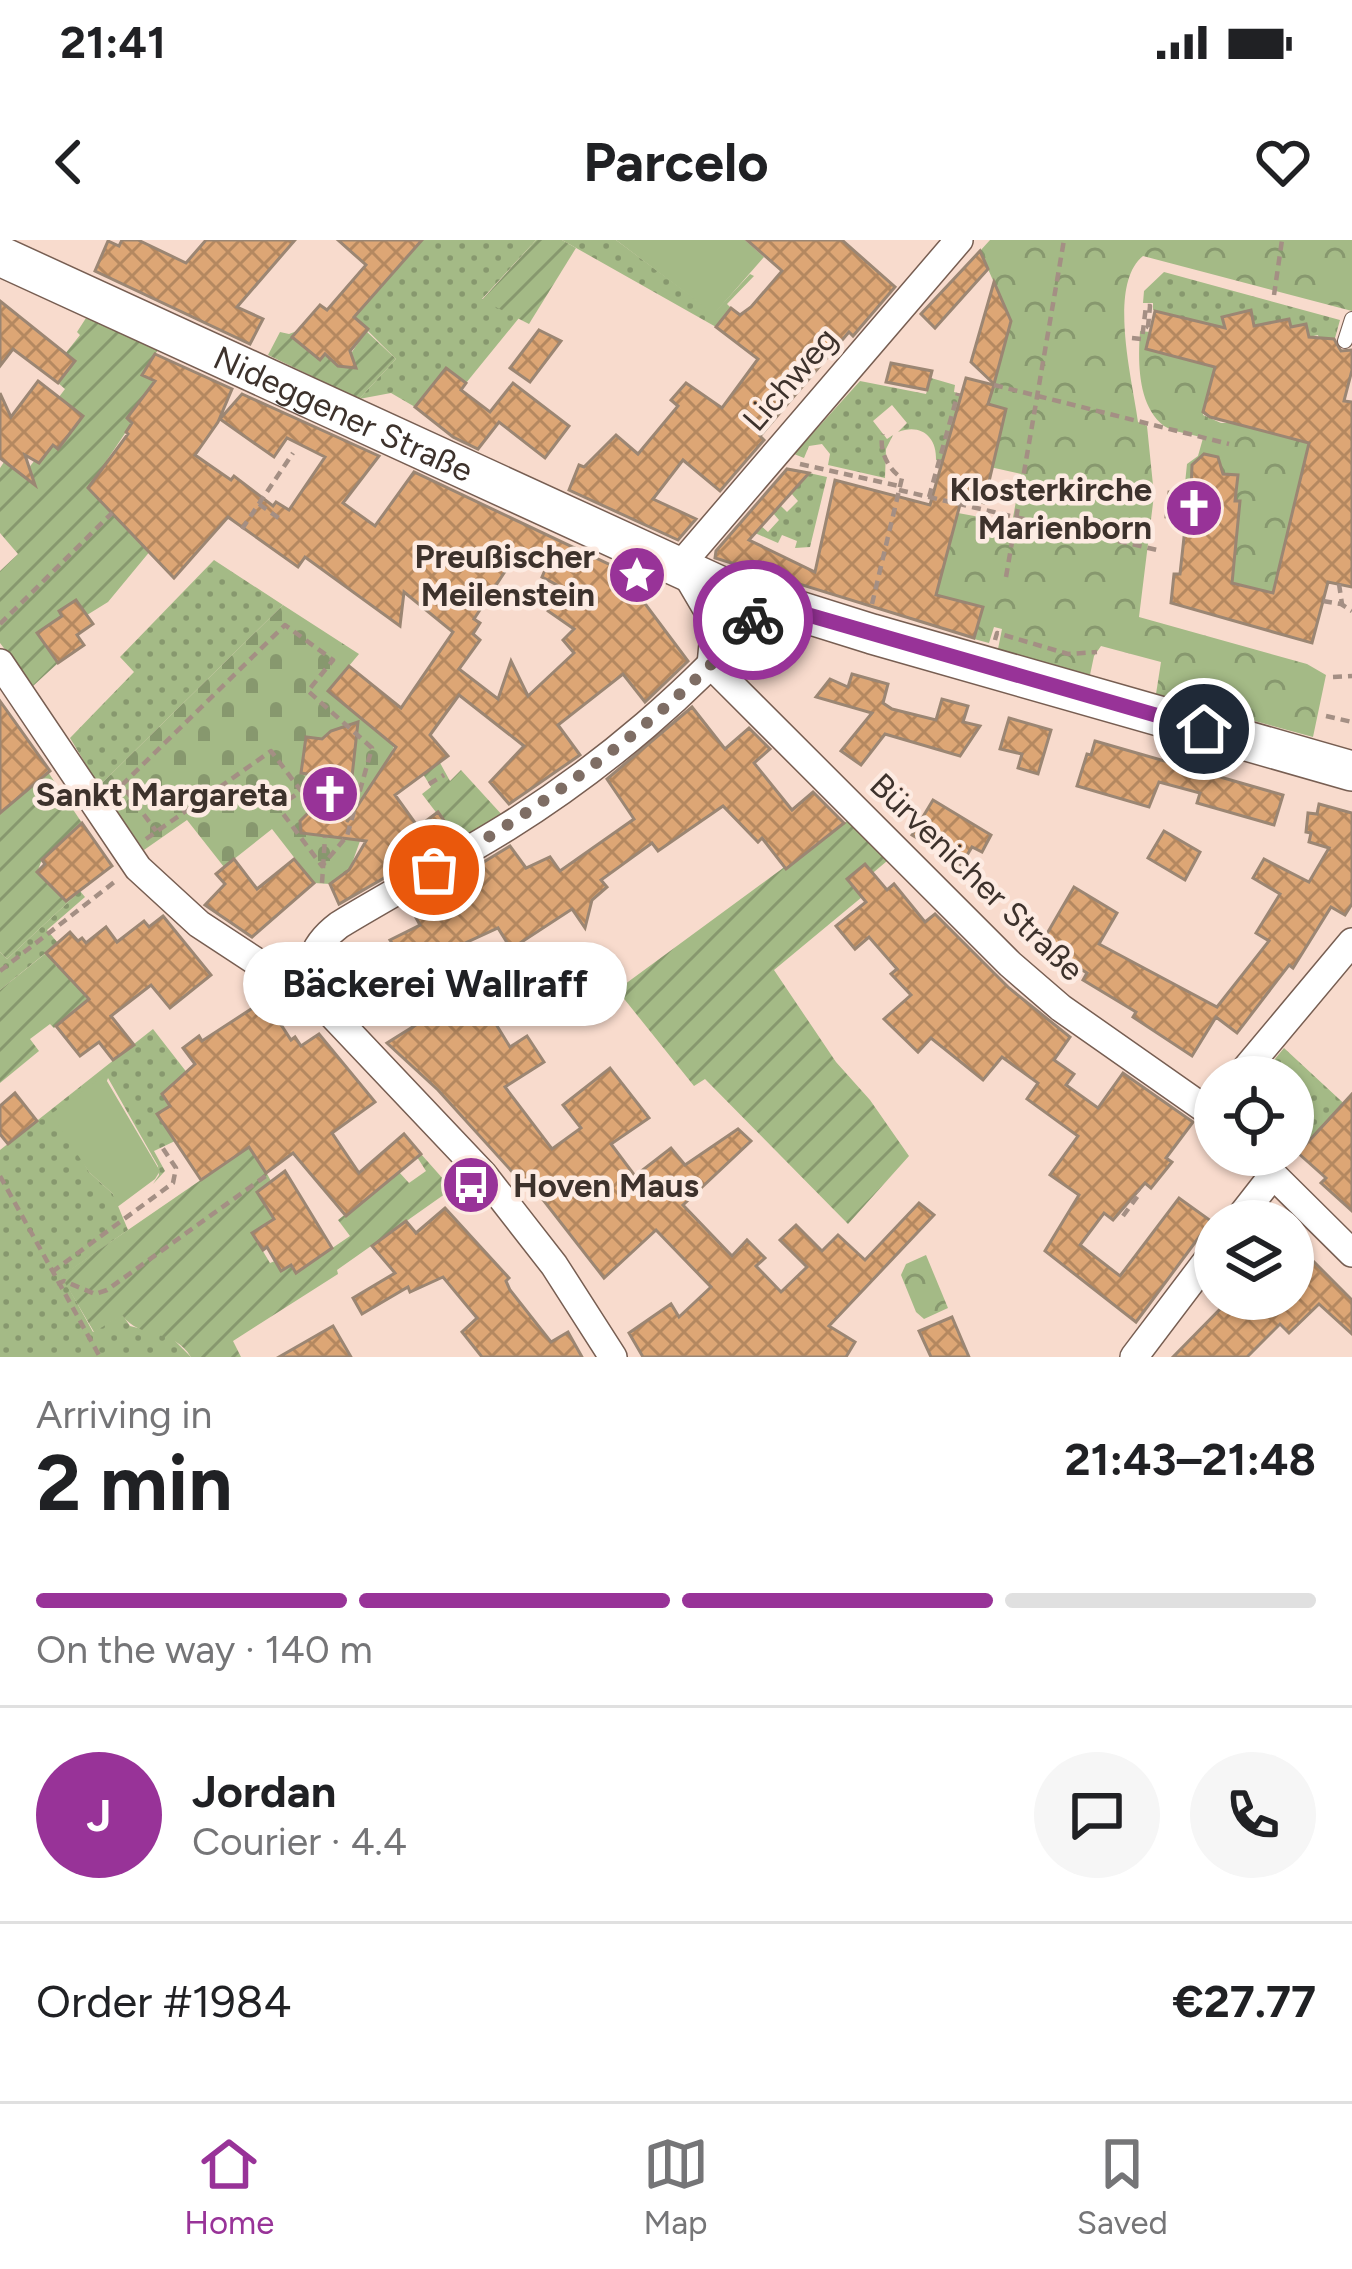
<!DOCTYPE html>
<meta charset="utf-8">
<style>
:root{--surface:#fff;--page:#f6f6f6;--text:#202124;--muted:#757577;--line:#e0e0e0;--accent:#983398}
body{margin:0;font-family:Figtree,sans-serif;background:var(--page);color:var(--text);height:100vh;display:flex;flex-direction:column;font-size:45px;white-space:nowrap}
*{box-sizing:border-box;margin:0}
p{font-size:39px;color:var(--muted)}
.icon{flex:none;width:66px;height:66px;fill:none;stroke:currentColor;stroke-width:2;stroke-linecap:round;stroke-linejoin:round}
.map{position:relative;height:1117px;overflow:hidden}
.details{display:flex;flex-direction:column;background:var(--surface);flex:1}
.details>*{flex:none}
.buttons{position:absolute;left:1194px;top:816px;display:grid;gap:24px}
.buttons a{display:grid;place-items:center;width:120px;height:120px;border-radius:50%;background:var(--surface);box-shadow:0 3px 9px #0004;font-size:60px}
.pin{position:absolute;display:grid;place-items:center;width:102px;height:102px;color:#fff;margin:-51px;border:6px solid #fff;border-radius:50%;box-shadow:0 3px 12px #0007}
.courier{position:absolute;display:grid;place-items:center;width:120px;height:120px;margin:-60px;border:9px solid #983398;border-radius:50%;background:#fff;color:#222;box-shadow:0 3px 15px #0007}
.bubble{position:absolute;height:84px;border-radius:42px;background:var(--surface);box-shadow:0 3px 9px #0004;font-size:39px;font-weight:700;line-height:84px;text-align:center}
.head em{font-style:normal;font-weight:700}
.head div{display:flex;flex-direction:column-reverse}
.head{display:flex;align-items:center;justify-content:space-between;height:204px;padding:0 36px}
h1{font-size:78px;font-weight:700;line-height:90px}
.bar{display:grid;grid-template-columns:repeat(4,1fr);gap:18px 12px;align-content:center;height:144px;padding:0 36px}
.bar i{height:15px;border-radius:9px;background:var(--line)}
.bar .on{background:var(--accent)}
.bar p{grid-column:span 4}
.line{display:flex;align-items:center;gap:30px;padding:0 36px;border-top:3px solid var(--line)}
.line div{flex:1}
.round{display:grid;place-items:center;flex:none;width:126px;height:126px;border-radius:63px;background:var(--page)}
.status{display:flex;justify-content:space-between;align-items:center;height:84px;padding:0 60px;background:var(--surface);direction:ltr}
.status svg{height:33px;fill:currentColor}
header{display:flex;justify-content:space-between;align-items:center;height:156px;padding:0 36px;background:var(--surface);font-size:54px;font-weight:700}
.tab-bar{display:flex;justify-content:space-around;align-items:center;height:168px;border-top:3px solid var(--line);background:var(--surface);font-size:33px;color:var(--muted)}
.tab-bar a{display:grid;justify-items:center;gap:6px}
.tab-bar .on{color:var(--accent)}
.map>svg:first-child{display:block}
.grass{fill:url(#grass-dots)}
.forest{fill:url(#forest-crowns)}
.cemetery{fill:url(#cemetery-stones)}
.garden{fill:url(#garden-furrows)}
.pitch{fill:#a4ba86}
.building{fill:url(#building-cross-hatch);stroke:#9b8673;stroke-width:3;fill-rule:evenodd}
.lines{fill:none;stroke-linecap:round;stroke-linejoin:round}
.lane-casing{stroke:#775e52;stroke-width:16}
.street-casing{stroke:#775e52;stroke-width:30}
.secondary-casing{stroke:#775e52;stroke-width:42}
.path{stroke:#a48f84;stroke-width:4.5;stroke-dasharray:9 6;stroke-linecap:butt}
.lane{stroke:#fff;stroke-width:14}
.street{stroke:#fff;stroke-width:27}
.secondary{stroke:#fff;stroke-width:39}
.done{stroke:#7e6d64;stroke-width:12;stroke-dasharray:0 21.6}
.route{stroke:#983398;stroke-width:15}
.labels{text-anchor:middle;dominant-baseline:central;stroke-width:9;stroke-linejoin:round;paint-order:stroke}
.street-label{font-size:33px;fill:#3d322c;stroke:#fdebe2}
.poi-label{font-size:33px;font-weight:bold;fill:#3d322c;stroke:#fdebe2;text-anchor:end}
</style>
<div class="status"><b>21:41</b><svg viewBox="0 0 49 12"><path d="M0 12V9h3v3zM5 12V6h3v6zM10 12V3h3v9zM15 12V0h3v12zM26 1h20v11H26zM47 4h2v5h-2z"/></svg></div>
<header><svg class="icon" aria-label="back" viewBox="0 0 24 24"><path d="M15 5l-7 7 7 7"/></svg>Parcelo<svg class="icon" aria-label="heart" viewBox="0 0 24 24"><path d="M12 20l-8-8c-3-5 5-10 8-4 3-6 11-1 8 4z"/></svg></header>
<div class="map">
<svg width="1352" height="1117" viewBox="0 0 1352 1117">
<defs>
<pattern id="grass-dots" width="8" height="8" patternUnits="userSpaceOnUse" patternTransform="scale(3)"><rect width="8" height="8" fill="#a4ba86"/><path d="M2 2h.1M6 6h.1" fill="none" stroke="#87986e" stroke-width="1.8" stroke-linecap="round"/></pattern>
<pattern id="forest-crowns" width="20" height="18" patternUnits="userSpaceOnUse" patternTransform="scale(3)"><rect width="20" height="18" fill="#a4ba86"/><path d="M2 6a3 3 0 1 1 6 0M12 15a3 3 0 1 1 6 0" fill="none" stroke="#87986e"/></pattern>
<pattern id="cemetery-stones" width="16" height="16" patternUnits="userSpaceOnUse" patternTransform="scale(3)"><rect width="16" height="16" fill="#a4ba86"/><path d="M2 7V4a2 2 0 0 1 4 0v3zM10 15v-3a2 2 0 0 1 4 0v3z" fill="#87986e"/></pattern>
<pattern id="garden-furrows" width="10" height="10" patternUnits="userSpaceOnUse" patternTransform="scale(3)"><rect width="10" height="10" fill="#a4ba86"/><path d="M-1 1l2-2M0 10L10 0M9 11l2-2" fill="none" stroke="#87986e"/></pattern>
<pattern id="building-cross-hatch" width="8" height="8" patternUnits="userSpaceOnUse" patternTransform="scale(3)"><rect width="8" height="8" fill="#dda675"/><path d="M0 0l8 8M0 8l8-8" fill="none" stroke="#b48860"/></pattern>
</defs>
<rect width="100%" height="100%" fill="#f8dbcd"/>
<g class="grass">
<path d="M422 0H536L482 59 519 78 466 143 446 129 415 167 391 153 359 159 396 119 354 77Z"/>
<path d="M562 0H616L714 73 750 34 754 36 727 64 731 68 716 87Z"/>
<path d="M1164 32 1340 80 1330 116 1321 108 1318 95 1309 97 1291 87 1289 79 1254 86 1250 71 1222 77 1225 88 1153 70V63H1143L1144 51Z"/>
<path d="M931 138 955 145 954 152 962 154 942 222 936 220C937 196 920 183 898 192L907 183 892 165 873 181 887 199 893 195 886 209 885 238 828 225 830 214 822 204 809 206 804 218 794 214 860 141 926 154Z"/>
<path d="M809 233 827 237 810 307 795 308 797 301 782 295 778 303 755 293 761 286 768 292 779 280 773 273 780 265 787 272 798 261 791 253Z"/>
<path d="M214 320 283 365 99 546 70 498 134 432 120 417Z"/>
<path d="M80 651 85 657 47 690 58 703 0 750V712L7 719Z"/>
<path d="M153 789 188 834 162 854 170 866 157 875 175 901 154 911 165 931 153 944 159 935 158 926 108 838 80 916 89 932 113 954 128 990 62 1036 93 1092 122 1074 130 1086 170 1096 191 1117H0V910Z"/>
<path d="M1284 808 1352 871 1323 886 1288 924 1281 915H1293V837H1260Z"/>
</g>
<g class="forest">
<path d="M990 0H1352V71L1143 16C1107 45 1133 142 1138 182L1147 186 1154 255 1139 377 1307 424 1326 435 1313 497 1156 454 1161 422 1101 406 1094 416 1090 435 998 409 1002 389 994 387 989 403 974 399 982 367 933 364 958 273 1012 283 1021 234 990 227 1006 170 988 164 1011 81 980 11Z"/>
<path d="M1140 91 1150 92 1146 109 1224 129 1217 155 1208 153 1203 175 1221 183H1232L1313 204 1281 318 1279 329 1283 330 1277 354 1232 343 1240 262 1235 261 1237 235 1223 234 1220 221 1209 215 1191 253H1184L1187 224 1198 216 1203 198C1192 194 1173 192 1164 186 1137 165 1138 121 1140 91Z"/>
<path d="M926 1015 948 1068 924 1079 916 1072 901 1035 906 1024Z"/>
</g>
<path class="cemetery" d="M283 365 359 414 328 451 394 506 350 629 330 644 314 643 272 589 224 627 187 580 144 610 99 546Z"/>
<g class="garden">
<path d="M536 0H562L576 8 529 84 482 60Z"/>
<path d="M86 78 159 108 147 127 159 134 127 178 132 183 107 220 110 223 96 256 151 310 108 362 87 375 75 360 59 371 62 376 38 393 58 423 33 446 0 403V331L18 314 0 293V228L4 222 23 235 35 220 33 190 58 209 83 176 59 157 65 149 58 143 75 122 65 114 80 95 77 92Z"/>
<path d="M297 91 293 97 320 120 325 114 342 127 366 91 396 119 359 159 268 115 280 92 289 94Z"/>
<path d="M439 521 450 541 461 530 503 576 458 601 422 554 431 547 423 534Z"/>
<path d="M48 532 82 583 42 620 37 632 58 624 80 651 7 719 0 712V567L4 570Z"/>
<path d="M847 581 887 621 855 648 862 657 774 730 836 822 870 860 909 916 848 984 705 839 694 846 617 750Z"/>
<path d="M46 713 57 727 61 725 109 754 79 767 54 788 50 784 30 799 39 811 0 843V750Z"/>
<path d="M320 858 266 932 271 941 257 952 273 979 252 993 270 1023 275 1021 281 1031 291 1025 297 1032 350 996 338 980 399 932 409 943 426 931 417 917 421 914 452 949 337 1030 338 1034 233 1101 241 1117H191C173 1087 141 1101 122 1075L94 1092 61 1036Z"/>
</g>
<g class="pitch">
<path d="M616 0H745L764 17 714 74Z"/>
<path d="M104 836 160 931 155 939 116 968 113 954 89 932 51 874Z"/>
</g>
<g class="building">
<path d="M122 0H138L186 23 206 0H295L237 67 263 79 250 104 95 31 108 1 119 6Z"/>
<path d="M338 0H422L354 77 368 89 350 111 356 128 338 126 325 114 320 120 292 97 320 65 327 70 366 25Z"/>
<path d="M747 0H842L895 47 853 96 849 92 760 196 764 200 720 251 683 220 653 259 696 279 678 300 569 250 579 225 584 227 616 195 638 214 678 166 671 160 686 143 722 168 758 119 716 87 731 68 740 75 751 67 782 31Z"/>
<path d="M980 11 988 29 935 88 921 74Z"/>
<path d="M994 42 1011 81 994 144 971 122Z"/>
<path d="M0 61 75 121 58 143 13 109 0 126Z"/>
<path d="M1251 70 1254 86 1289 79 1291 87 1306 84 1309 97 1334 99 1341 111 1352 110V130L1344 161 1352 162V347L1328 342 1312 403 1171 363 1174 334H1180L1186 279 1166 277 1169 252 1191 253 1192 225 1204 214 1218 217 1223 234 1238 235 1235 261H1240L1232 343 1273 353 1309 203 1210 177 1203 172 1215 127 1146 109 1155 71 1225 88 1222 77Z"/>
<path d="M539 90 561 101 530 142 510 128Z"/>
<path d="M155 114 232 149 218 182 195 215 231 240 234 236 273 266 276 262 289 270 325 217 287 198 274 217 220 179 242 154 379 216 343 263 375 286 414 232 619 329 688 421 645 462 623 434 558 485 580 515 509 564 490 542 524 506 459 455 430 495 448 516 395 555 418 587 438 572 455 597 339 664 330 644 349 630 366 601 301 593 300 581 308 573 313 535 301 533 306 497 322 499 331 491 358 482 347 582 396 507 328 451 349 426 401 468 453 392 404 352 400 386 305 317 298 327 228 277 174 338 88 248 128 194 126 192 132 183 127 178 155 141 142 135ZM515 316 545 330 542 337 557 345 548 371 574 389 563 400 574 413 528 456 511 421 498 459 459 429 480 400 473 394 480 383 474 379Z"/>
<path d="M891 123 932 131 927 150 886 142Z"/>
<path d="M446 128 466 143 461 150 490 172 513 143 569 186 545 218 499 182 478 209 453 197 415 167Z"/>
<path d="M966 138 994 145 988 164 1006 169 984 263 962 257 936 355 983 367 974 398 715 318 716 311 787 229 809 233 749 300 815 332 835 240 930 265Z"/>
<path d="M38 141 83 176 58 209 53 205 39 223 25 215 35 245 0 218V153L11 177Z"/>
<path d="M76 360 93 384 77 395 84 405 58 423 37 393 62 376 59 371Z"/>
<path d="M852 434 888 444 883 463 892 469 936 480 942 459 968 466 963 482 980 486 960 516 885 494 861 525 841 511 872 473 816 457 830 439 848 447Z"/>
<path d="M0 461 50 531 0 573Z"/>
<path d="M692 467 725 509 749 488 770 509 754 523 792 570 813 552 844 583 786 629 762 598 758 602 723 566 658 611 652 603 601 640 607 647 592 660 585 688 572 669 511 709 498 688 448 711 478 768 483 763 510 807 527 796 544 822 505 847 552 909 581 888 563 865 610 828 649 878 611 904 635 936 671 908 685 925 738 889 751 901 683 965 732 1016 747 1000 765 1018 756 1026 781 1052 807 1027 780 1000 796 985 822 1011 838 995 865 1020 919 963 934 975 829 1086 855 1102 846 1117H643L629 1093 671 1064 679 1077 711 1047 656 990 604 1038 530 943 526 947 438 850 387 803 443 768 426 733 391 750 360 773 339 741 384 712 382 708 392 703 390 700 420 685 414 674 469 645 464 634 510 606 526 628 550 617 560 631 634 579 607 539Z"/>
<path d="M1009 478 1051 490 1038 534 1018 528 1022 514 1000 509Z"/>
<path d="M1095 501 1283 555 1274 585 1197 563 1200 553 1159 542 1149 567 1077 546 1087 514 1091 515Z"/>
<path d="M933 560 991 595 982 612 972 607 961 625 912 595Z"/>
<path d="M1319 564 1352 573V664L1345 675 1331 667 1293 728 1289 725 1237 793 1216 777 1192 816 1133 777 1136 772 1083 740 1087 733 1041 704 1074 647 1117 673 1099 704 1217 767 1269 701 1256 693 1280 654 1253 638 1264 619 1309 642 1329 608 1309 602 1311 593 1306 592 1308 573 1317 574Z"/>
<path d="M82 583 112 626 66 661 37 632 45 624 42 620Z"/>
<path d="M1164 591 1200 612 1185 640 1148 618Z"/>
<path d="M234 619 257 649 294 619 314 643 252 697 205 665 225 644 216 634Z"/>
<path d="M865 624 887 650 894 644 925 682 935 674 1009 748 1070 797 1054 820 1074 834 1066 845 1098 868 1123 833 1193 882 1166 918 1172 922 1151 948 1145 943 1113 980 1104 973 1080 1005 1120 1036 1179 958 1211 981 1136 1082 1045 1011 1079 955 1050 935 1078 896 1027 859 1038 843 1002 817 983 840 931 798 918 812 884 779 911 755 891 734 897 729 869 697 855 709 836 686 866 662 847 639Z"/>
<path d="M163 676 211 735 170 768 151 745 111 776 134 805 113 820 99 802 80 816 56 786 89 759 46 713 70 692 78 701 82 698 86 703 106 687 117 702 144 681 149 687Z"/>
<path d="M265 760 291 800 295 797 301 806 319 794 375 862 332 893 359 933 404 894 421 914 346 976 293 913 266 933 249 907 201 940 157 874 170 866 162 854 195 824 183 808 199 796 202 801Z"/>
<path d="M15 853 37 881 8 904 0 894V866Z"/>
<path d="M1352 854V971L1321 943 1326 938 1298 913Z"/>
<path d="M285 931 332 1008 296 1033 291 1025 281 1031 267 1007 263 1010 252 993 274 979 257 952Z"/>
<path d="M445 968 509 1038 506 1041 510 1050 551 1102 568 1092 582 1117H482L462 1092 477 1078 443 1037 410 1052 408 1047 362 1074 353 1058 395 1033 372 1006 406 981 416 993Z"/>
<path d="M1293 1001 1352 1060V1094L1319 1064 1289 1093 1280 1084 1247 1117H1173L1230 1059H1293Z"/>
<path d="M952 1077 969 1117H931L919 1091Z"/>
<path d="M333 1086 351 1117H279Z"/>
</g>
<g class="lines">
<g class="lane-casing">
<path id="lane" d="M1345 101 1352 79"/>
</g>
<g class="street-casing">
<g id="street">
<path d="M677 329 959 0"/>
<path d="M685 332 715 383 711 425"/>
<path d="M0 423 138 628 199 684 263 726 289 733 310 730"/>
<path d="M711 425 1010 724 1061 768 1215 876"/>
<path d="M1239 837 1352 702"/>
<path d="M1253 915 1352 1013"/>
<path d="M1237 981 1273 935"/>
<path d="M613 1117 554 1025 483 934 321 763C302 732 311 706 339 685 395 651 452 621 507 587 603 527 695 449 767 363"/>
<path d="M1134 1117 1215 1010"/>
</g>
</g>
<g class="secondary-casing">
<g id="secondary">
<path id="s1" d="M0 16 722 347 872 394 1352 531"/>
</g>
</g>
<g class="path">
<path d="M1274 55 1282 0"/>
<path d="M1132 98 1142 99 1146 66H1150L1148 87 1151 88"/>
<path d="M994 145 1229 204"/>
<path d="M800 224 899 246"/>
<path d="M899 250 1157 310"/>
<path d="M929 257 958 153"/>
<path d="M259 264 280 279"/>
<path d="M242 289 293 213"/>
<path d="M1006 337 1064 0"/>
<path d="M1339 344 1342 364"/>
<path d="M1323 361 1341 364 1352 371"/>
<path d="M872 364 902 238C888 230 878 208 883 194"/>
<path d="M0 384 112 273"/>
<path d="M995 400 997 393 1068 414 1097 412"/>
<path d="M1333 437 1352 436"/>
<path d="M1326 476 1352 482"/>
<path d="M429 544 444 535"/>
<path d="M146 599 271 511 301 551 278 567 322 626 347 596 372 508 308 451 333 420 285 385 122 545 156 591"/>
<path d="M322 643 325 597"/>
<path d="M0 731 117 640"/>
<path d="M0 936 100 1117"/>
<path d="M1123 976 1140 953 1138 951"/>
<path d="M52 1032 173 943 176 928 162 907"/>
<path d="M57 1044 64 1041 95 1054 107 1050 267 935"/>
</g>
<use href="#lane" class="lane"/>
<use href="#street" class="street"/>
<use href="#secondary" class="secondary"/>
</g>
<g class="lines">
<path class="done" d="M434 630C550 562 664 481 753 380"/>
<path class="route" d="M753 380 767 363 1204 489"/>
</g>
<defs>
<g id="church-disc" transform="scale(3)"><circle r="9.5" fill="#983398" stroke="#fdebe2"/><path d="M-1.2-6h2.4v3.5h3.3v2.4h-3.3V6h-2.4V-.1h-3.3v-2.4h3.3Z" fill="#fff"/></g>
<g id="sight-disc" transform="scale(3)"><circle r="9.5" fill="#983398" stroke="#fdebe2"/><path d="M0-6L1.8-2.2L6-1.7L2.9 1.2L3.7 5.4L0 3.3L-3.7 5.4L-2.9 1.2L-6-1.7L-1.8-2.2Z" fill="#fff"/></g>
<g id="bus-disc" transform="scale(3)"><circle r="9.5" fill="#983398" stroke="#fdebe2"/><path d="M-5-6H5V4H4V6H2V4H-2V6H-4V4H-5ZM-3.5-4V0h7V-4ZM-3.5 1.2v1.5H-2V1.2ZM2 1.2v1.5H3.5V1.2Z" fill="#fff"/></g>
</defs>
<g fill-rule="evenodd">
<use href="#church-disc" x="1194" y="268"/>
<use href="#sight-disc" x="637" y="335"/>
<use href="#church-disc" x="330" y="554"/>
<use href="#bus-disc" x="471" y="945"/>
</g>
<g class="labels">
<g class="street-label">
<text transform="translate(790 139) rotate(-49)">Lichweg</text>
<text stroke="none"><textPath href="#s1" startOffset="378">Nideggener Straße</textPath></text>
<text transform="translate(977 637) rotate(44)">Bürvenicher Straße</text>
</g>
<g class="poi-label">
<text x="1152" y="249">Klosterkirche<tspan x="1152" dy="38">Marienborn</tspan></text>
<text x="595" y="316">Preußischer<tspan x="595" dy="38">Meilenstein</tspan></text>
<text x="288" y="554">Sankt Margareta</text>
<text x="513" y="945" text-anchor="start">Hoven Maus</text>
</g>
</g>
</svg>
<div class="buttons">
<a><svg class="icon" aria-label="locate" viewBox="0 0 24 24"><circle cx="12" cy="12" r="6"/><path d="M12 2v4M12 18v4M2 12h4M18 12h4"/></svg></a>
<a><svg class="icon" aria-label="layers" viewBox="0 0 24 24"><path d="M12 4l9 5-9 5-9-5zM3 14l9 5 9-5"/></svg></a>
</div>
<div class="pin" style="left:434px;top:630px;background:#ea580c"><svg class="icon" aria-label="bag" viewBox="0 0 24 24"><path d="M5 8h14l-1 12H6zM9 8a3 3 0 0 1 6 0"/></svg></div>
<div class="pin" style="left:1204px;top:489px;background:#1f2937"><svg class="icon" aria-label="home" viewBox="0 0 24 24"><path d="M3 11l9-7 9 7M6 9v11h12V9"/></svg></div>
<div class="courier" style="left:753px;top:380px"><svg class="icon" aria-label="bike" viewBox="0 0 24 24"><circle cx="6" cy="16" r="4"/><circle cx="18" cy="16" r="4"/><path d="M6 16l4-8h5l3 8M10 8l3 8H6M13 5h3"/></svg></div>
<div class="bubble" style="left:243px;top:702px;width:384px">Bäckerei Wallraff</div>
</div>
<section class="details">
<div class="head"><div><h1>2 min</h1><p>Arriving in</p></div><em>21:43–21:48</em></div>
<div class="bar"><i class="on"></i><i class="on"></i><i class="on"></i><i></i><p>On the way · 140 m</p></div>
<div class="line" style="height:216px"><b class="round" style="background:var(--accent);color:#fff">J</b><div><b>Jordan</b><p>Courier · 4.4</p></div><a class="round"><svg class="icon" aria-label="chat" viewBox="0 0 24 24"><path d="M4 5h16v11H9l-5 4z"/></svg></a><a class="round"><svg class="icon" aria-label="phone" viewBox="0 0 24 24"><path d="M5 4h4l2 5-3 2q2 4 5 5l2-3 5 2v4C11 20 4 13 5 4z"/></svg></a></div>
<div class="line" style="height:156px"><div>Order #1984</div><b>€27.77</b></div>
</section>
<nav class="tab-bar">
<a class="on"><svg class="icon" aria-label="home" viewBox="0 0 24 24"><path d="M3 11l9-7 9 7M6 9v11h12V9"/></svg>Home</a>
<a><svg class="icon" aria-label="map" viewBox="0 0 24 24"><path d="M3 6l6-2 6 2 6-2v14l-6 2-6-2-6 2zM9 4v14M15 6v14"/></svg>Map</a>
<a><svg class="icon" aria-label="saved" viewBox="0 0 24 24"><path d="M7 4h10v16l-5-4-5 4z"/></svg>Saved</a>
</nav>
